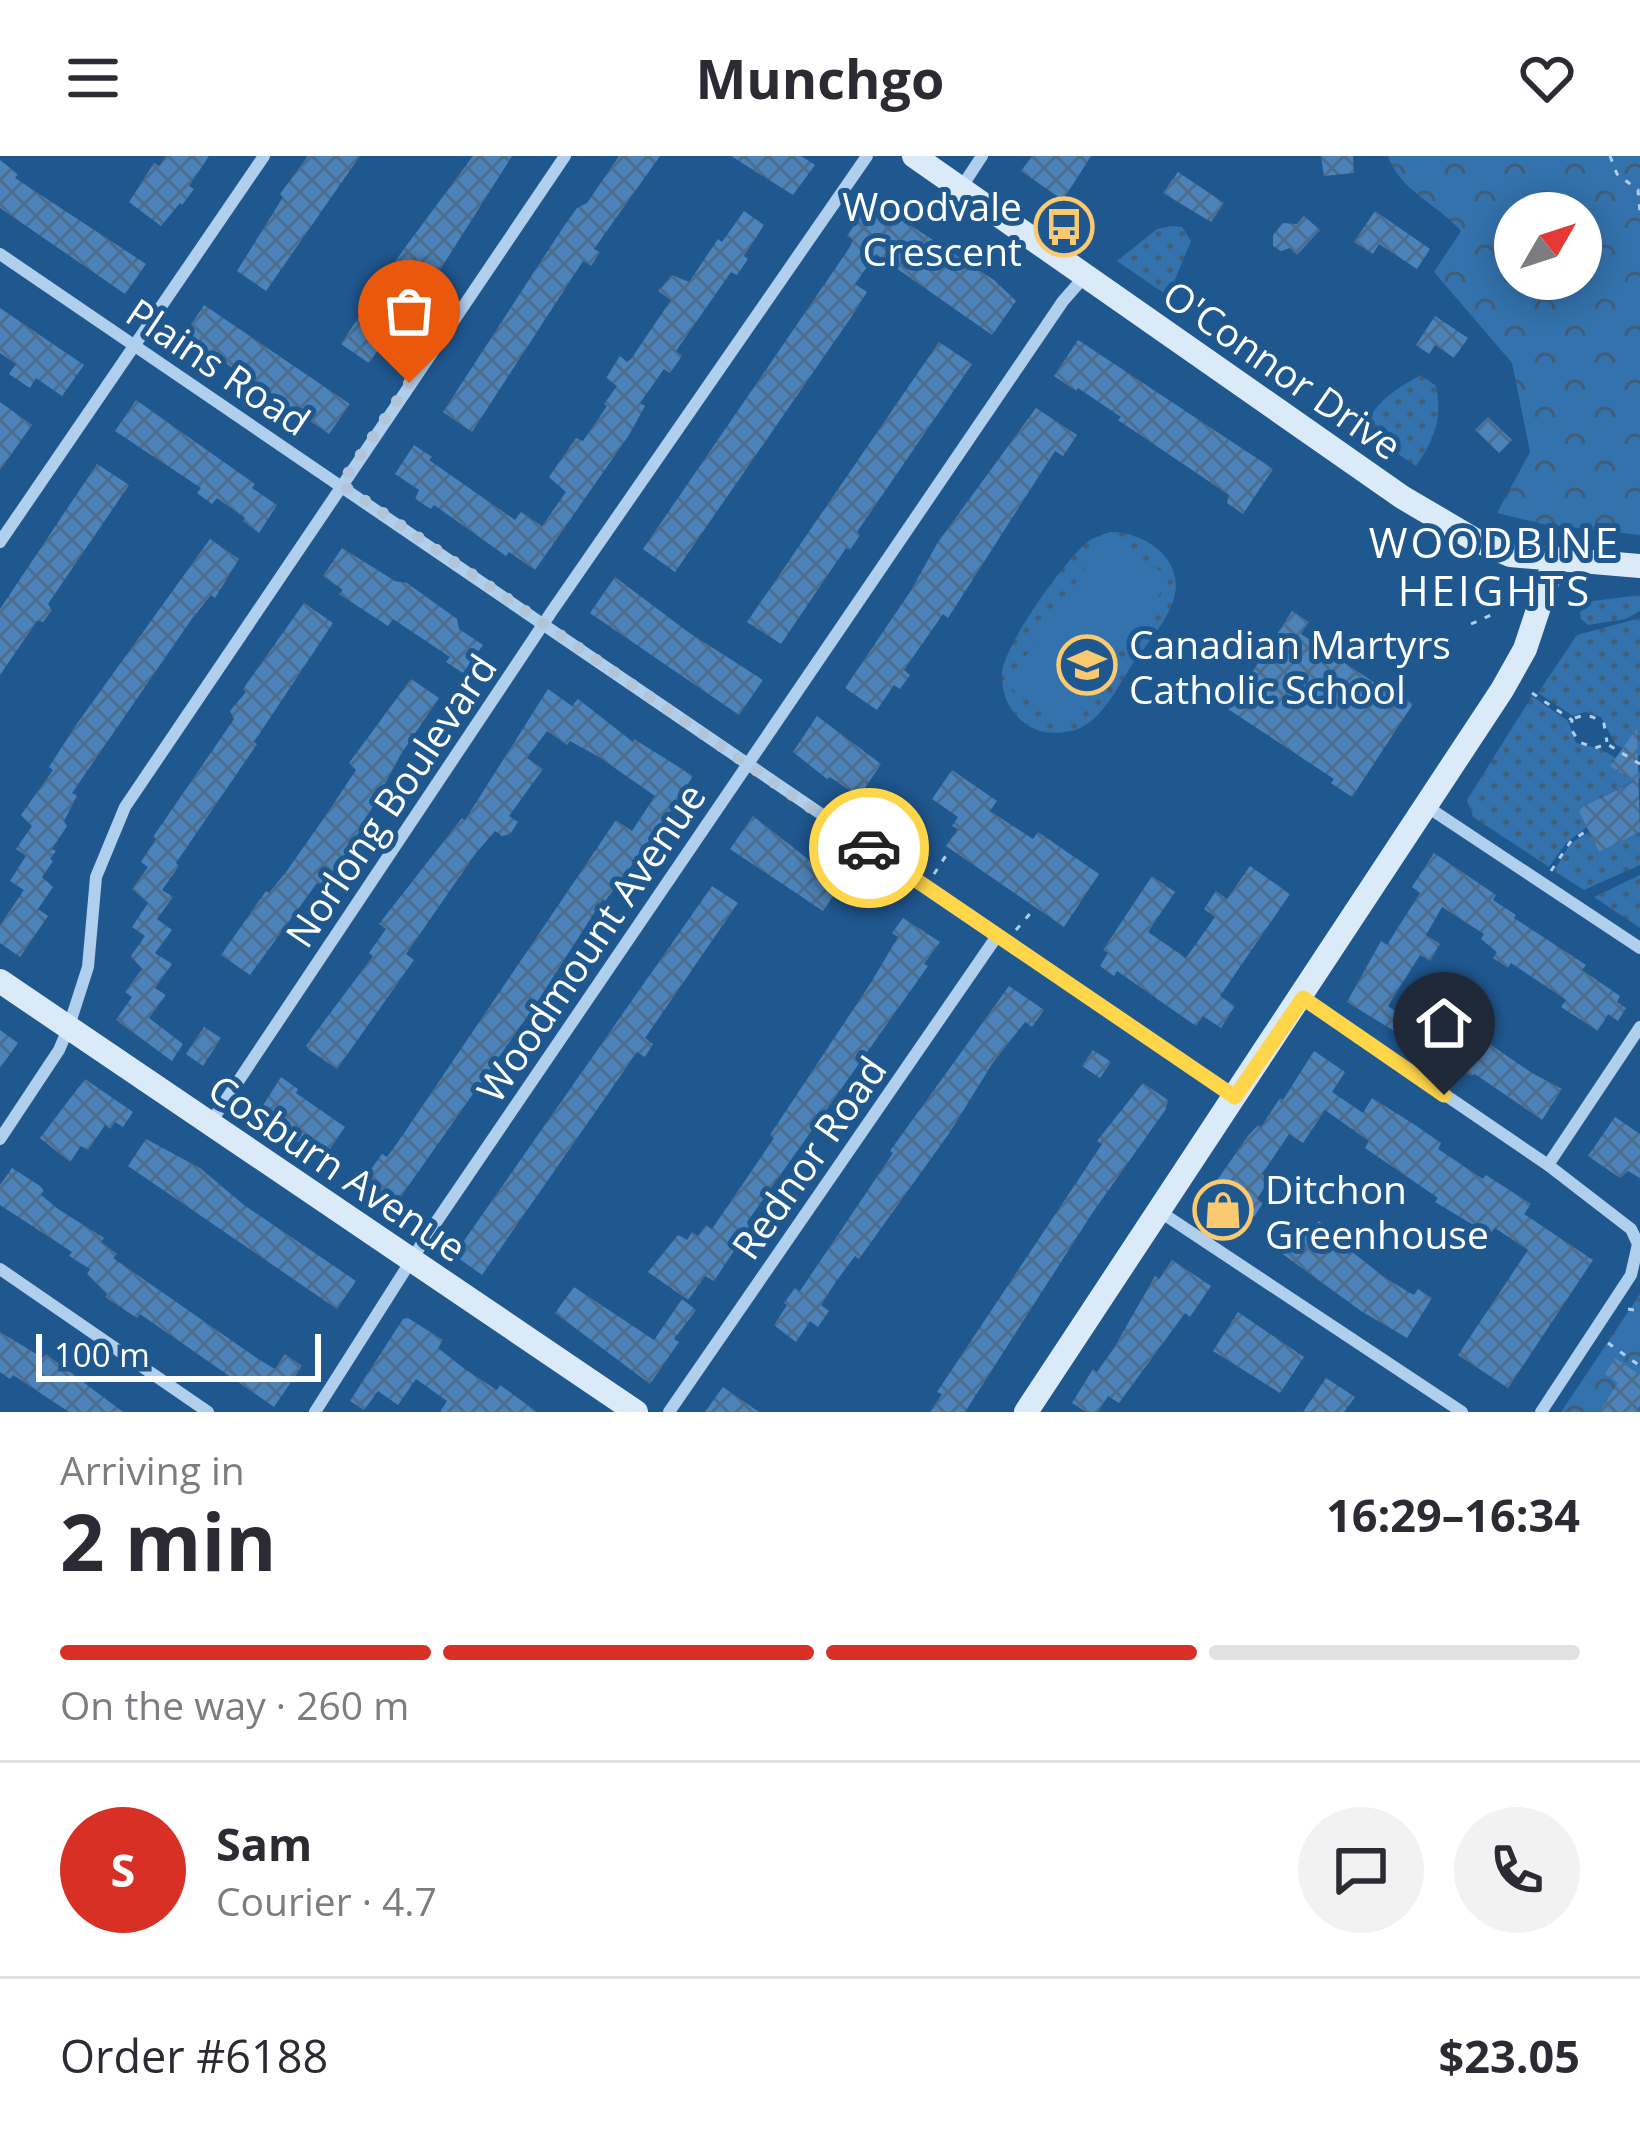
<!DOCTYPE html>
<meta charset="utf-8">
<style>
:root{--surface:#fff;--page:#f2f2f3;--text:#2b2b33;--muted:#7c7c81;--line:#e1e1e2;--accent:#d93025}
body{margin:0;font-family:"Open Sans",sans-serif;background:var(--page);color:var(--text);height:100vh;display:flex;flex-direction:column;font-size:45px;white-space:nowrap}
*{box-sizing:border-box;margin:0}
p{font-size:39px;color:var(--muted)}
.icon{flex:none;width:66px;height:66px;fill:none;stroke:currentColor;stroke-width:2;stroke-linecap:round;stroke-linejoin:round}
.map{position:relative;height:1256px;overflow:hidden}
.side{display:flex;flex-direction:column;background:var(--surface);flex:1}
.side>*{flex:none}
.needle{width:78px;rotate:51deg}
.tools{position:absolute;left:1494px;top:36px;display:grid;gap:24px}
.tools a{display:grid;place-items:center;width:108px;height:108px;border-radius:50%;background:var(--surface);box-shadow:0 6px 30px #0003;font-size:60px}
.scale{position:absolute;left:36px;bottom:30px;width:285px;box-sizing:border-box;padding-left:12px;border:6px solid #fff;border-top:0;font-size:33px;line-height:42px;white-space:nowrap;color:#fff;-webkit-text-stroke:9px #1f578f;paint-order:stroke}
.pin{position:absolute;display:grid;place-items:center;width:102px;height:102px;color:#fff;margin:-123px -51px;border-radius:50% 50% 50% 0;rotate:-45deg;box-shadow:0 0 12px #0007}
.pin .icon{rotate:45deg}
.courier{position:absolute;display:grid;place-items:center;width:120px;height:120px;margin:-60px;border:9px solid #ffd54a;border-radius:50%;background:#fff;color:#222;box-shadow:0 3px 15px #0007}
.overview em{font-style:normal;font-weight:700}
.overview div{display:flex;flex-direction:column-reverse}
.overview{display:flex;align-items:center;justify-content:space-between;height:204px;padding:0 60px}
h1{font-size:78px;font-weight:700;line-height:90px}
.bar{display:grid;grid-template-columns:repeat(4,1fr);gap:18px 12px;align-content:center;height:144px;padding:0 60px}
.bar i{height:15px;border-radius:9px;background:var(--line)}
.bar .active{background:var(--accent)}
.bar p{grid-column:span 4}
.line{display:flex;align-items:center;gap:30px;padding:0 60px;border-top:3px solid var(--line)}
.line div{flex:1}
.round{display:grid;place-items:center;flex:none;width:126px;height:126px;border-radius:63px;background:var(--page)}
header{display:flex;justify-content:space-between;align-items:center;height:156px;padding:0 60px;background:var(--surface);font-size:54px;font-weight:700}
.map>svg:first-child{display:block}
.grass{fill:url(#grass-dots)}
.forest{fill:url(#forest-crowns);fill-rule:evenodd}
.garden{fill:#3372ac}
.building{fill:url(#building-cross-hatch)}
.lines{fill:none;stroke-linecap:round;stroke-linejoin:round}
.path{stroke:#afcfed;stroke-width:3;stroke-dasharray:6 9;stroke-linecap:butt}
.street{stroke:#afcfed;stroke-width:12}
.secondary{stroke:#dbeaf9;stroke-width:24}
.done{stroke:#b1c4d8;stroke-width:12;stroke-dasharray:0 21.6}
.route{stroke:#ffd54a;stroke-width:15}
.labels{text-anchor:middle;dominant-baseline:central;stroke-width:10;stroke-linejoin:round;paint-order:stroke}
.poi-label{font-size:39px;fill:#fff;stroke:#1f578f;text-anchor:start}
.street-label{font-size:39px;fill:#fff;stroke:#1f578f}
.neighbourhood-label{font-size:42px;letter-spacing:3px;fill:#fff;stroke:#1f578f}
</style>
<header><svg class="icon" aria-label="menu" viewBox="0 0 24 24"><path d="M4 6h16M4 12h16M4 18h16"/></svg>Munchgo<svg class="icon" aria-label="heart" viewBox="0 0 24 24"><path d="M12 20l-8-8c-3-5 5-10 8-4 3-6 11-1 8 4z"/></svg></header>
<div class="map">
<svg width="1640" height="1256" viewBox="0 0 1640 1256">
<defs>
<pattern id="grass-dots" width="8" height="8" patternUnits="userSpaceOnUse" patternTransform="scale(3)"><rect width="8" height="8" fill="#3372ac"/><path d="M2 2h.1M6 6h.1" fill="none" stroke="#415d77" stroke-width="1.8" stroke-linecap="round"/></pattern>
<pattern id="forest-crowns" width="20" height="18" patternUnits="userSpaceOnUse" patternTransform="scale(3)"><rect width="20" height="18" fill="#3372ac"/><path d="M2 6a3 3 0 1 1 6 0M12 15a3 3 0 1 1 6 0" fill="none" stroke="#415d77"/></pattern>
<pattern id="building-cross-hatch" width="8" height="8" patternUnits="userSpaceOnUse" patternTransform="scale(3)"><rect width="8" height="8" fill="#4c83b8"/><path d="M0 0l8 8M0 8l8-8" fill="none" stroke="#4c6d8d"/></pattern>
</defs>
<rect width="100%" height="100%" fill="#1f578f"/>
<g class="grass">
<path d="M1171 70 1182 71 1191 85 1168 140 1117 105 1157 73Z"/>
<path d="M1421 219 1436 230C1443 262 1434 284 1416 310L1365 276C1370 248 1397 232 1421 219Z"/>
<path d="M1110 376C1151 376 1191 410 1170 453 1161 472 1146 489 1134 506 1118 529 1103 565 1075 574 1056 579 1038 578 1023 566 1008 554 1001 536 1002 517 1004 489 1063 407 1086 387 1093 381 1102 379 1110 376Z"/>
<path d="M1640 439V455L1626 463 1588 469 1581 463 1580 456 1593 445Z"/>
<path d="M1640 462V600L1616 589 1601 561 1585 556 1573 560 1538 537 1577 479Z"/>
<path d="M1532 540 1568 565 1576 587 1601 593 1640 617V622L1578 653 1587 671 1566 687 1549 711 1473 661 1467 644Z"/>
<path d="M1589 676 1599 696 1640 676V709L1584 734 1554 715 1570 688Z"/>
<path d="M1640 719V772L1594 741Z"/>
</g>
<g class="forest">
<path d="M1388 0H1640V379L1543 368 1497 357 1530 296 1512 207 1434 116 1461 75C1435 46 1401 36 1388 0ZM1515 57H1581V123H1515Z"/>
<path d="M1640 1138V1256H1561Z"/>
</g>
<path class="garden" d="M1108 379 1170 422 1068 572 1006 529Z"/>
<g class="building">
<path d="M166 0H209L189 30 194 33 182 49 180 47 161 70 129 46 154 7 159 10Z"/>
<path d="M308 0H360L266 135 237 115 283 41 280 38Z"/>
<path d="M473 0H512L440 114 436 111 369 207 341 188 401 97Z"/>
<path d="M619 0H660L594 93 600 96 591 110 583 105 472 276 443 256 564 70 577 52 587 47Z"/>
<path d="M731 0H801L815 9 793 39Z"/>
<path d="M1032 0H1091L1063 44 1021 15Z"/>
<path d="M1321 0H1353L1354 17 1324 20Z"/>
<path d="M0 4 18 18 15 22 146 108 125 138 0 52Z"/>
<path d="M1178 16 1224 47 1211 66 1163 37Z"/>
<path d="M875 46 994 124 1016 145 992 179 876 98 855 128 867 136 852 160 675 416 643 393 850 91 853 84 847 80 869 48Z"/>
<path d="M744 55 764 69 744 100 748 103 737 119 731 116 676 195 682 200 670 217 664 213 640 247 645 250 629 279 535 414 509 396 506 400 434 349 431 353 415 343 419 334 395 318 414 289 432 301 429 304 515 364 521 356 542 370 566 336 549 321 576 282 583 285 607 250 604 248 617 230 606 222 620 200 627 206 631 203 671 144 658 135 672 119 689 126 718 83 722 86Z"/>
<path d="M1375 55 1430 93 1417 113 1379 88 1373 98 1354 86Z"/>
<path d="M1304 60 1320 74 1297 99 1290 92 1281 95 1273 90V79L1283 67 1297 68Z"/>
<path d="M204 149 350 248 329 278 199 189 197 192 182 182Z"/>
<path d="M0 152 84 209 62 240 36 222 30 232 9 218 16 208 0 197Z"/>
<path d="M1435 160 1468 182 1454 202 1435 189 1429 198 1416 189Z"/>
<path d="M1078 184 1273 313 1243 358 1227 347 1229 339 1118 264 1121 261 1078 232 1076 235 1054 220Z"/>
<path d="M939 186 972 208 857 376 860 379 850 394 846 392 781 488 747 466Z"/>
<path d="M136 244 255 328 252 332 277 349 259 377 243 365 245 362 217 342 212 348 197 337 201 332 115 275Z"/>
<path d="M0 246 32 269 0 314Z"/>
<path d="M1036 252 1077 279 1063 300 1055 295 948 462 943 458 904 514 910 519 900 533 894 529 877 554 845 532 910 436 938 386Z"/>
<path d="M1488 261 1512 284 1499 297 1475 274Z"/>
<path d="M97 308 129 329 48 448 52 454 43 466 37 465 0 519V453Z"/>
<path d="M210 383 239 403 215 442 211 439 191 464 72 637 77 640 64 665 67 670 52 693 56 695 50 703 53 705 42 721 53 731 38 753 48 760 20 801 0 787V769L24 734 10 725 26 700 16 693 32 670 21 659 53 614 49 611 76 569Z"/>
<path d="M342 392 395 425 407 427 457 463 459 473 483 489 463 517 446 506 450 501 393 463 388 470 339 438 343 434 323 420Z"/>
<path d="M615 421 688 476 763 524 739 559 590 457Z"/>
<path d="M304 447 333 467 254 586 257 588 176 707 179 710 162 734 173 741 157 763 172 774 155 797 172 808 155 832 166 839 149 862 183 888 172 905 116 864 132 841 125 836 142 813 131 800 145 780 132 771 148 747 132 733 148 711 141 706 156 683 153 681 234 563 230 555 246 536 243 533Z"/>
<path d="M1292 455 1309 466 1301 478 1390 537 1392 534 1413 548 1352 641 1331 627 1334 623 1228 553Z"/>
<path d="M411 523 439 542 401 598 351 691 323 729 317 727 250 819 221 799 266 735 269 737 286 716 324 662 356 614 349 607Z"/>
<path d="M548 533 572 550 578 543 633 586 634 583 693 620 664 666 605 745 603 743 534 851 390 1056 359 1030 382 998 387 1001 398 986 616 664 632 675 655 640 599 601 570 585 567 589 547 575 527 602 543 613 509 660 518 666 510 678 502 680 495 675 476 697 406 798 414 804 337 913 308 893 306 890 316 876 373 800 369 797 386 773 379 768 462 662 465 664Z"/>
<path d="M817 560 881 608 859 641 830 621 827 623 793 596Z"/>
<path d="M1637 572 1640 676 1599 696 1578 653 1635 625 1610 610Z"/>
<path d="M952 614 997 645 990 655 1033 683 1038 676 1099 718 1064 771 946 690 958 673 952 670 958 661 932 643Z"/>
<path d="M753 660 841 729 823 755 730 693Z"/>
<path d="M1434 697 1496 739 1493 744 1516 759 1514 762 1586 809 1582 814 1620 840 1617 846 1626 852 1618 865 1608 858 1598 875 1561 851 1566 844 1550 833 1511 807 1508 812 1493 802 1497 796 1481 783 1484 778 1442 751 1426 779 1440 788 1430 805 1420 799 1388 850 1416 869 1407 883 1347 846 1381 785 1387 789 1420 737 1412 731Z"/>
<path d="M1250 710 1290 738 1220 840 1235 850 1221 872 1203 860 1196 870 1117 815 1114 820 1100 810 1108 797 1103 794 1152 720 1175 736 1148 776 1186 802 1215 761 1204 753 1216 735 1227 743Z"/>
<path d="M712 730 738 747 645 882 653 888 645 901 637 896 482 1119 454 1099Z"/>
<path d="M903 762 940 786 924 808 928 810 747 1066 749 1072 714 1125 705 1120 688 1144 648 1116 678 1079 687 1084 692 1076 698 1080 706 1069 712 1073 774 982 770 979 872 825 898 781 892 777Z"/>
<path d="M1009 830 1044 854 1032 871 1025 866 992 908 950 976 859 1103 855 1100 835 1127 821 1149 829 1155 818 1171 810 1165 796 1186 774 1169 787 1149 784 1147 795 1132 800 1135 893 997 890 995Z"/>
<path d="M1440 854 1532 917 1562 933 1542 964 1475 918 1471 920 1456 910 1457 906 1433 889 1431 893 1412 880 1430 855 1436 859Z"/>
<path d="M204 871 221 882 203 910 186 898Z"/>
<path d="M0 874 18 887 0 912Z"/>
<path d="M1093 894 1111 906 1100 922 1082 910Z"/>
<path d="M1314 895 1345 916 1332 936 1363 957 1372 942 1415 969 1441 987 1438 993 1483 1023 1486 1019 1531 1048 1524 1058 1593 1104 1508 1232 1458 1199 1528 1094 1495 1072 1490 1079 1435 1046 1438 1042 1365 992 1369 985 1325 954 1303 987 1289 978 1262 1018 1270 1023 1257 1043 1263 1047 1254 1061 1248 1057 1238 1072 1234 1070 1232 1074 1198 1052 1247 981 1258 969 1261 971 1280 942 1283 944Z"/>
<path d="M281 921 298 933 296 937 345 971 324 1002 283 976 287 968 262 951Z"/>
<path d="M85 923 133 956 123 971 115 966 110 973 105 969 88 994 81 990 70 1006 40 982Z"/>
<path d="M1143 927 1168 944 1166 953 1093 1056 965 1256H930L942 1238 937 1236 1102 988 1097 985Z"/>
<path d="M1615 961 1640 978V1022L1628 1015 1620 1022 1588 1000Z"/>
<path d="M146 983 200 1012 244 1049 356 1125 337 1153 128 1010Z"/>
<path d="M12 1012 40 1030 44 1035 41 1039 58 1053 104 1082 101 1086 117 1098 113 1102 258 1203 275 1213 285 1198 302 1210 274 1251 140 1158 137 1162 105 1141 107 1138 87 1118 90 1113 69 1100 72 1096 0 1049V1029Z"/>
<path d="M1293 1065 1311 1076 1319 1065 1338 1078 1341 1073 1358 1084 1351 1095 1384 1121 1410 1137 1414 1139 1418 1133 1432 1142 1407 1182 1361 1155 1273 1091Z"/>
<path d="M1172 1104 1211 1130 1190 1161 1185 1157 1119 1247 1108 1240 1098 1256H1086L1072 1247 1093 1213 1097 1216 1114 1192 1155 1120 1159 1123Z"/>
<path d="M574 1131 654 1184 682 1143 696 1154 674 1183 679 1186 650 1228 555 1157Z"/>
<path d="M1238 1156 1304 1201 1280 1237 1213 1195Z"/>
<path d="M408 1162 443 1184 438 1192 466 1214 497 1234 500 1229 537 1256H440L447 1245 416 1223 398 1249 378 1235 364 1254 350 1245 403 1163Z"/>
<path d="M0 1176 43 1202 46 1198 123 1256H69L13 1219 10 1223 0 1216Z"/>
<path d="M1615 1202 1640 1219V1250L1636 1256H1599L1618 1227 1605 1218Z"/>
<path d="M1326 1222 1355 1241 1344 1256H1303Z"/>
<path d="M723 1231 759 1256H705Z"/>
</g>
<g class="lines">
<g class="path">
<path d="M1610 0 1617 18 1638 34 1640 56"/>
<path d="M1471 468 1498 456"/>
<path d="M1532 537 1572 564 1571 573 1579 586 1595 592 1607 588 1640 608"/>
<path d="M1575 562C1587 557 1595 561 1604 568L1607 586"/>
<path d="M1551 715 1571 685 1588 674"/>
<path d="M934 718 949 695"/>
<path d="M1016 774 1034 753"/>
<path d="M1628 1153 1640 1155"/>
<path d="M1608 1187 1640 1210"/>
</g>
<g class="street">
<path d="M961 32 982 0"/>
<path d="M0 98 1236 941"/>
<path d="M0 386 264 0"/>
<path d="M1426 650 1640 792"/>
<path d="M1303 842 1548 1009 1631 1073 1638 1088 1631 1119 1541 1256"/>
<path d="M211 966 552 455 867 0"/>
<path d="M0 983 59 894 68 873 88 811 96 721 125 651 565 0"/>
<path d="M1548 1009 1640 871"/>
<path d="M1159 1055 1462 1256"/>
<path d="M0 1113 208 1256"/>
<path d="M315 1256 428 1078 1063 145 1085 120"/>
<path d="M669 1256 997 780"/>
</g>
<g class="secondary">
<path d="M914 0 1402 341 1475 384 1510 399 1640 410"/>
<path d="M0 825 636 1256"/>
<path d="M1026 1256 1502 534 1525 493 1554 406"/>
</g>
</g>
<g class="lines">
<path class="done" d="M409 227 341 328 869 692"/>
<path class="route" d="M869 692 1235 941 1303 842 1444 939"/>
</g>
<defs>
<g id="bus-ring" transform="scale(3)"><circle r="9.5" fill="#1f578f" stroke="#fbc96f" stroke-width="1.5"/><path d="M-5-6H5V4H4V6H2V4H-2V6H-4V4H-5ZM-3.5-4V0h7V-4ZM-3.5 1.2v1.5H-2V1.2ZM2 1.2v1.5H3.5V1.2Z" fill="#fbc96f"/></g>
<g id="school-ring" transform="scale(3)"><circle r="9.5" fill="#1f578f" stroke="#fbc96f" stroke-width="1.5"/><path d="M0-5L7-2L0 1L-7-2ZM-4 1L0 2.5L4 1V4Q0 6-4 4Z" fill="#fbc96f"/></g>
<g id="shop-ring" transform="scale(3)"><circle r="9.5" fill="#1f578f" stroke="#fbc96f" stroke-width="1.5"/><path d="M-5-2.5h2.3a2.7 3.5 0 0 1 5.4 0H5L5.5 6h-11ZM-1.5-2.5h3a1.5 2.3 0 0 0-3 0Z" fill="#fbc96f"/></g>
</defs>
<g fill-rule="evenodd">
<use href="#bus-ring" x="1064" y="71"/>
<use href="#school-ring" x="1087" y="509"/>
<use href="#shop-ring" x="1223" y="1054"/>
</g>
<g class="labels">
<g class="poi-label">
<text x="1022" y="49" text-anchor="end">Woodvale<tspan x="1022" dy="45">Crescent</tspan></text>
<text x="1129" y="487">Canadian Martyrs<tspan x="1129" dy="45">Catholic School</tspan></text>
<text x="1265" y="1032">Ditchon<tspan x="1265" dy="45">Greenhouse</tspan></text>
</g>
<g class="street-label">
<text transform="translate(219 210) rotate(34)">Plains Road</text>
<text transform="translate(1283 213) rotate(35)">O'Connor Drive</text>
<text transform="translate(390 644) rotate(-56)">Norlong Boulevard</text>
<text transform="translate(590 786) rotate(-56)">Woodmount Avenue</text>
<text transform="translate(808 1001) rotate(-55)">Rednor Road</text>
<text transform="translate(338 1011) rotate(34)">Cosburn Avenue</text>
</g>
<g class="neighbourhood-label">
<text x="1495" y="385">WOODBINE<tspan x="1495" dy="48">HEIGHTS</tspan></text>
</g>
</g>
</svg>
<div class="tools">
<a><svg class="needle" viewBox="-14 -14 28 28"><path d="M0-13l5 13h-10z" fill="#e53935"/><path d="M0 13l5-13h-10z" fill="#7c7c81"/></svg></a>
</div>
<div class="scale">100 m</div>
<div class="pin" style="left:409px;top:227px;background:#ea580c"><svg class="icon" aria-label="bag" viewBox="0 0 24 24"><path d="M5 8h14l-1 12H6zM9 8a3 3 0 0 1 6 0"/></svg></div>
<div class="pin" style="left:1444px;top:939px;background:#1f2937"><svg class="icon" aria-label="home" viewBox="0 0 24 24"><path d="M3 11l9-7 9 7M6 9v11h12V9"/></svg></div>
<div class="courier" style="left:869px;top:692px"><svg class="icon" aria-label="car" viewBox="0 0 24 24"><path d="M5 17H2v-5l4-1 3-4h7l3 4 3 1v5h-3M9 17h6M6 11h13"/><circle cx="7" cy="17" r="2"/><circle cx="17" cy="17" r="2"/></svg></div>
</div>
<section class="side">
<div class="overview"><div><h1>2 min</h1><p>Arriving in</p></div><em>16:29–16:34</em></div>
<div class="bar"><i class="active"></i><i class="active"></i><i class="active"></i><i></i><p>On the way · 260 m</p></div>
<div class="line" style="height:216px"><b class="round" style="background:var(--accent);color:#fff">S</b><div><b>Sam</b><p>Courier · 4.7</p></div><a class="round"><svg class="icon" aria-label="chat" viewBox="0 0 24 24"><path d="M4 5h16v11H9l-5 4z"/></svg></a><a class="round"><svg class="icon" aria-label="phone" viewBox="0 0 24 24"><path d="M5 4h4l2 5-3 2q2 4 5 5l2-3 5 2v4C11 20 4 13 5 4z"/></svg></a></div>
<div class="line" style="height:156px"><div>Order #6188</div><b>$23.05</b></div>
</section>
